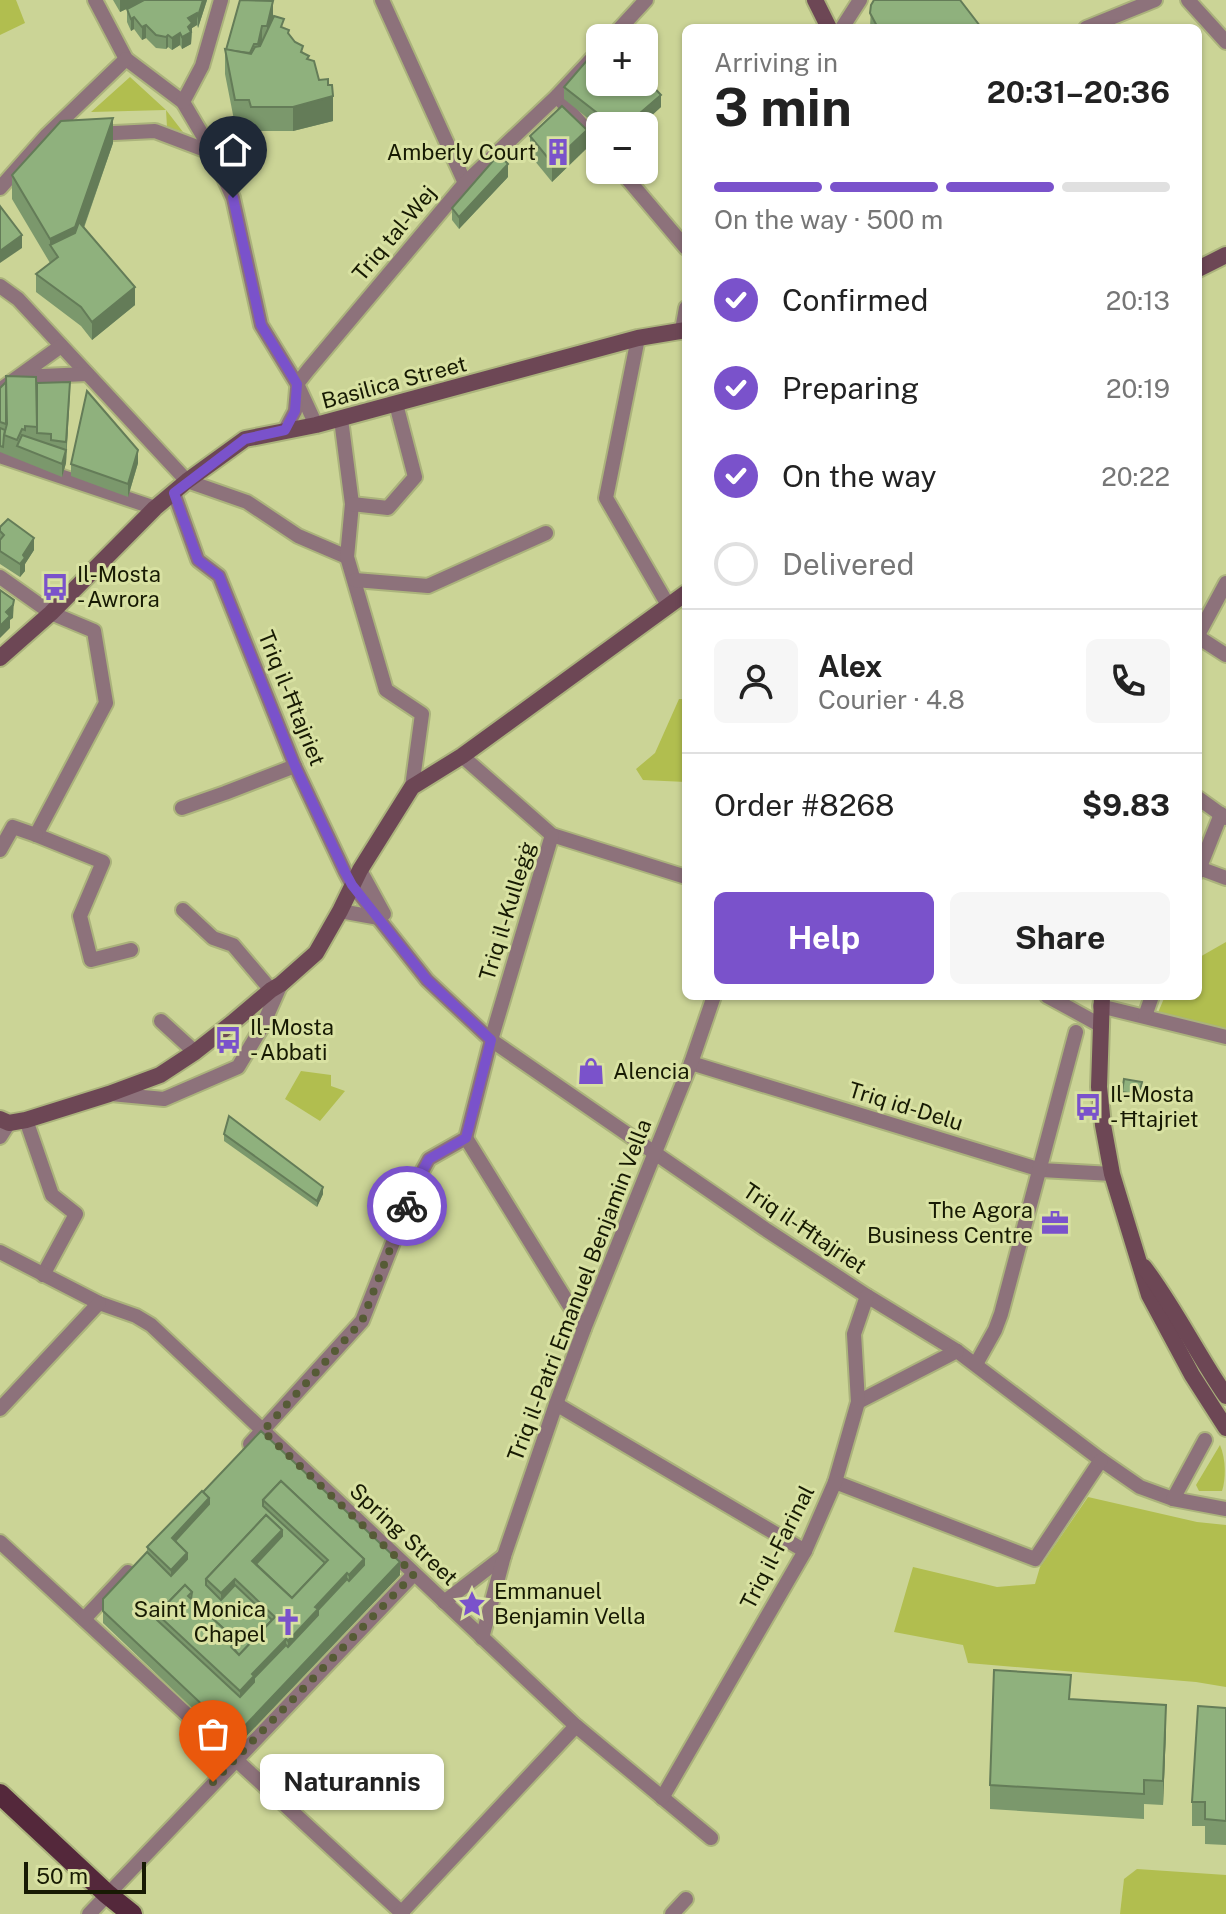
<!DOCTYPE html>
<meta charset="utf-8">
<style>
:root{--surface:#fff;--page:#f6f6f6;--text:#222;--muted:#767676;--line:#e0e0e0;--accent:#7a52cb}
body{margin:0;font-family:"Public Sans",sans-serif;background:var(--page);color:var(--text);height:100vh;display:flex;flex-direction:column;font-size:30px;white-space:nowrap}
*{box-sizing:border-box;margin:0}
p{font-size:26px;color:var(--muted)}
.icon{flex:none;width:44px;height:44px;fill:none;stroke:currentColor;stroke-width:2;stroke-linecap:round;stroke-linejoin:round}
.map{position:relative;flex:1;overflow:hidden}
.panel{position:absolute;left:682px;top:24px;width:520px;height:976px;display:flex;flex-direction:column;background:var(--surface);border-radius:12px;box-shadow:0 2px 6px #0004}
.panel>*{flex:none}
.tools{position:absolute;left:586px;top:24px;display:grid;gap:16px}
.tools a{display:grid;place-items:center;width:72px;height:72px;border-radius:12px;background:var(--surface);box-shadow:0 2px 6px #0004;font-size:40px}
.scale{position:absolute;left:24px;bottom:20px;width:122px;box-sizing:border-box;padding-left:8px;border:4px solid #171a03;border-top:0;font-size:22px;line-height:28px;white-space:nowrap;color:#171a03;-webkit-text-stroke:6px #d8e1a2;paint-order:stroke}
.pin{position:absolute;display:grid;place-items:center;width:68px;height:68px;color:#fff;margin:-82px -34px;border-radius:50% 50% 50% 0;rotate:-45deg;box-shadow:0 0 8px #0007}
.pin .icon{rotate:45deg}
.courier{position:absolute;display:grid;place-items:center;width:80px;height:80px;margin:-40px;border:6px solid #7a52cb;border-radius:50%;background:#fff;color:#222;box-shadow:0 2px 10px #0007}
.bubble{position:absolute;height:56px;border-radius:12px;background:var(--surface);box-shadow:0 2px 6px #0004;font-size:26px;font-weight:700;line-height:56px;text-align:center}
.headline em{font-style:normal;font-weight:700}
.headline div{display:flex;flex-direction:column-reverse}
.headline{display:flex;align-items:center;justify-content:space-between;height:136px;padding:0 32px}
h1{font-size:52px;font-weight:700;line-height:60px}
.bar{display:grid;grid-template-columns:repeat(4,1fr);gap:12px 8px;align-content:center;height:96px;padding:0 32px}
.bar i{height:10px;border-radius:6px;background:var(--line)}
.bar .current{background:var(--accent)}
.bar p{grid-column:span 4}
.line{display:flex;align-items:center;gap:20px;padding:0 32px;border-top:2px solid var(--line)}
.line div{flex:1}
.round{display:grid;place-items:center;flex:none;width:84px;height:84px;border-radius:12px;background:var(--page)}
ol{padding:0 32px;list-style:none}
li{display:flex;align-items:center;gap:24px;height:88px}
li p{margin-inline-start:auto}
li .icon{padding:8px;border-radius:50%;background:var(--accent);color:#fff;stroke-width:4}
li:last-child{color:var(--muted)}
li i{width:44px;height:44px;border:4px solid var(--line);border-radius:50%}
.cta{display:flex;gap:16px;margin-top:auto;padding:16px 32px}
.cta a{flex:1;height:92px;border-radius:12px;background:var(--accent);color:#fff;font-size:32px;font-weight:700;line-height:92px;text-align:center}
.cta a+a{background:var(--page);color:var(--text)}
.map>svg:first-child{display:block}
.green{fill:#b1be4f}
.lines{fill:none;stroke-linecap:round;stroke-linejoin:round}
.street-casing{stroke:#abb37c;stroke-width:18}
.secondary-casing{stroke:#abb37c;stroke-width:20}
.primary-casing{stroke:#abb37c;stroke-width:24}
.street{stroke:#8d727b;stroke-width:14}
.secondary{stroke:#6d4755;stroke-width:16}
.primary{stroke:#54283b;stroke-width:20}
.wall{fill:#7b986c}
.shaded-wall{fill:#647c58}
.building{fill:#8fb17d;stroke:#647c58;stroke-width:2;fill-rule:evenodd}
.done{stroke:#565b36;stroke-width:8;stroke-dasharray:0 14.4}
.route{stroke:#7a52cb;stroke-width:10}
.labels{text-anchor:middle;dominant-baseline:central;stroke-width:6;stroke-linejoin:round;paint-order:stroke}
.poi-label{font-size:22px;fill:#171a03;stroke:#d8e1a2;text-anchor:start}
.street-label{font-size:22px;fill:#171a03;stroke:#d8e1a2}
</style>
<div class="map">
<svg width="1226" height="1914" viewBox="0 0 1226 1914">
<rect width="100%" height="100%" fill="#cbd496"/>
<g class="green">
<path d="M0 0H16L25 23 0 35Z"/>
<path d="M130 77 166 110 183 132 167 127 166 110 91 112Z"/>
<path d="M679 699H686V782L643 780 636 769 655 753Z"/>
<path d="M1226 942V1033L1157 1015 1165 996H1198V958Z"/>
<path d="M301 1071 331 1075V1086L345 1091 320 1121 285 1099Z"/>
<path d="M1220 1445C1226 1459 1226 1479 1222 1491H1199L1196 1485Z"/>
<path d="M1088 1497 1197 1522 1226 1525V1687L1196 1682 968 1663 963 1645 894 1632 913 1567 997 1587 1035 1584 1040 1567Z"/>
<path d="M1137 1869 1226 1875V1914H1120L1124 1879Z"/>
</g>
<g class="lines">
<g class="street-casing">
<g id="street">
<path d="M95 0 126 59 183 102 213 153 233 198 261 325 297 384 316 425"/>
<path d="M382 0 465 183"/>
<path d="M1188 0 1226 42"/>
<path d="M842 28 860 0"/>
<path d="M1086 28 1155 0"/>
<path d="M611 38 646 0"/>
<path d="M557 96 600 146"/>
<path d="M183 102 202 66 221 0"/>
<path d="M94 134 155 131 213 153"/>
<path d="M620 170 686 248"/>
<path d="M0 188 47 135 126 59"/>
<path d="M0 286 18 299 187 481 247 502 298 536 347 557"/>
<path d="M682 330 686 308"/>
<path d="M638 338 606 498 668 605"/>
<path d="M20 377 87 374"/>
<path d="M297 384 308 370 465 183 557 96 600 50"/>
<path d="M0 390 61 346"/>
<path d="M341 419 352 504 347 557 386 690 422 714 412 787"/>
<path d="M285 430 295 411 297 389"/>
<path d="M0 456 155 508"/>
<path d="M174 493 198 560 219 576 295 766 345 872 352 885 427 980 491 1040 765 1229 867 1296 957 1351 1101 1460 1140 1487 1173 1499 1226 1509"/>
<path d="M352 504 388 508 415 477 396 404"/>
<path d="M0 577 51 613 94 631 106 703 36 835 103 862 80 916 91 960 131 950"/>
<path d="M355 580 428 586 546 533"/>
<path d="M1198 635 1226 583"/>
<path d="M1198 637 1226 655"/>
<path d="M462 756 552 835 686 877"/>
<path d="M1198 798 1226 818"/>
<path d="M182 808 225 793 295 766"/>
<path d="M0 850 13 827 36 835"/>
<path d="M1199 868 1226 878"/>
<path d="M360 870 384 914"/>
<path d="M1198 872 1221 814"/>
<path d="M183 910 213 938 233 945 271 990"/>
<path d="M340 911 379 918"/>
<path d="M1047 996 1100 1025"/>
<path d="M1100 1006 1226 1037"/>
<path d="M1145 1016 1152 996"/>
<path d="M161 1021 195 1052"/>
<path d="M691 1063 1041 1170 1112 1174"/>
<path d="M111 1094 164 1099 238 1067 262 1027 281 984"/>
<path d="M26 1120 52 1195 76 1214 43 1275"/>
<path d="M0 1137 9 1123"/>
<path d="M466 1138 584 1329"/>
<path d="M0 1252 99 1303 136 1316 151 1325 576 1726 711 1838"/>
<path d="M976 1364 995 1330 1001 1314 1076 1032"/>
<path d="M858 1402 957 1351"/>
<path d="M556 1404 805 1551"/>
<path d="M0 1409 99 1303"/>
<path d="M250 1444 362 1321 418 1179 429 1159 466 1138 491 1040 552 835"/>
<path d="M835 1482 1035 1559 1101 1460"/>
<path d="M1173 1499 1205 1440"/>
<path d="M0 1542 403 1914"/>
<path d="M444 1602 504 1556"/>
<path d="M84 1619 128 1572"/>
<path d="M482 1638 504 1556 556 1404 584 1329 691 1063 714 996"/>
<path d="M662 1798 805 1551 835 1482 858 1402 854 1334 867 1296"/>
<path d="M89 1914 414 1574"/>
<path d="M400 1914 576 1726"/>
<path d="M672 1914 686 1899"/>
</g>
</g>
<g class="secondary-casing">
<g id="secondary">
<path d="M815 0 829 28"/>
<path d="M1198 269 1226 255"/>
<path d="M0 658 51 613 155 508 187 481 245 439 316 425 638 338 686 330"/>
<path d="M1102 996 1099 1087 1103 1125 1112 1174 1149 1295 1192 1375 1226 1428"/>
<path d="M0 1119 9 1123 26 1120 109 1094 160 1075 195 1052 232 1023 271 990 281 984 316 953 340 911 360 870 412 787 462 756 686 593"/>
<path d="M1144 1267C1175 1308 1197 1354 1226 1396"/>
</g>
</g>
<g class="primary-casing">
<path id="primary" d="M0 1794 107 1894 132 1914"/>
</g>
<use href="#street" class="street"/>
<use href="#secondary" class="secondary"/>
<use href="#primary" class="primary"/>
</g>
<g class="wall">
<path d="M113 0H207L198 28 197 25 192 28 191 44 182 49 180 45 172 50 168 47 166 49 156 48 146 38 142 40 134 29 131 31 127 22V9L137 4 120 12Z"/>
<path d="M871 5 980 28H870Z"/>
<path d="M273 17 289 34 309 60 319 80 328 85 333 121 293 131H251L249 125H235L225 74V49L226 50Z"/>
<path d="M600 82 661 107 640 126H600V128L564 99V87Z"/>
<path d="M530 136 587 148 552 182 530 155Z"/>
<path d="M113 143 84 228 135 305 92 340 81 326 36 292V274L50 263 12 199V175Z"/>
<path d="M508 177 459 229 452 220V208Z"/>
<path d="M37 383 70 394 66 463 62 477 0 452V388Z"/>
<path d="M138 463 128 497 71 476V464Z"/>
<path d="M0 527 34 550 25 564V571L20 577 0 564Z"/>
<path d="M1142 1088 1139 1101 1122 1099V1092Z"/>
<path d="M224 1134 323 1194 317 1207 224 1141Z"/>
<path d="M261 1431 400 1575 237 1746 229 1743 103 1623V1599L147 1553V1547L203 1492Z"/>
<path d="M1071 1699 1166 1729 1163 1805 1144 1804V1819L990 1809V1785Z"/>
<path d="M1226 1708V1845L1205 1844V1826H1192V1802Z"/>
</g>
<g class="shaded-wall">
<path d="M120 0H145L120 12Z"/>
<path d="M203 0H207L198 28V16Z"/>
<path d="M273 1V20L267 45V26Z"/>
<path d="M197 13V25L192 28 191 44 182 49V37L188 18Z"/>
<path d="M134 17V29L131 31V19Z"/>
<path d="M146 25V38L142 40V27Z"/>
<path d="M262 26V45L258 63V44Z"/>
<path d="M180 33V45L172 50V38Z"/>
<path d="M168 35V47L166 49V37Z"/>
<path d="M661 95V107L640 126H625Z"/>
<path d="M333 96V121L293 131V107Z"/>
<path d="M113 118V143L75 252 58 257 50 245V239Z"/>
<path d="M587 130V148L552 182V163Z"/>
<path d="M508 164V177L459 229V217Z"/>
<path d="M22 235V248L0 263V251Z"/>
<path d="M135 287V305L92 340V322Z"/>
<path d="M70 382 66 463 62 477V464L66 451Z"/>
<path d="M138 450V463L128 497V484Z"/>
<path d="M34 538V550L25 564V571L20 577V564L23 555Z"/>
<path d="M14 600 13 618 10 620V628L0 638V626L6 612Z"/>
<path d="M323 1187V1194L317 1207V1201Z"/>
<path d="M209 1498V1517L178 1550 172 1538Z"/>
<path d="M282 1530V1549L259 1573 252 1561Z"/>
<path d="M187 1553V1572L171 1589V1570Z"/>
<path d="M364 1559V1577L349 1594V1575Z"/>
<path d="M400 1562V1575L237 1746V1734Z"/>
<path d="M347 1573V1592L288 1660V1641L315 1607Z"/>
<path d="M235 1579V1597L221 1612V1593Z"/>
<path d="M286 1639V1657L240 1710V1691L252 1674Z"/>
<path d="M1166 1705V1729L1163 1805V1781Z"/>
</g>
<g class="building">
<path d="M144 0H203L198 16 197 13 188 18 192 23 188 27 191 32 182 37 180 33 172 38 168 35 166 37 156 35 146 25 142 27 134 17 131 19 127 9Z"/>
<path d="M240 0 273 1 267 26H262L258 44H254L250 53 226 50Z"/>
<path d="M874 0H960L980 26 974 28H878L870 13 871 5Z"/>
<path d="M274 16 284 19 281 27 289 30 288 33 295 42 303 46 301 52 309 56 307 59 314 61 319 80 328 79V85H332L333 96 293 107H251L249 100H235L225 49 251 54 255 47 260 46Z"/>
<path d="M589 58 600 70V82H644V77L661 95 625 126H614L564 87Z"/>
<path d="M562 106 587 130 552 163 530 136Z"/>
<path d="M113 118 75 227 50 239 12 175 61 121Z"/>
<path d="M499 154 508 164 459 217 452 208Z"/>
<path d="M0 206 22 235 0 251Z"/>
<path d="M79 222 135 287 92 322 81 307 36 274 58 257 50 245 75 233Z"/>
<path d="M6 376 36 377 37 427 25 426V430L22 429 17 440 4 435 7 424Z"/>
<path d="M6 382V424L0 422V388Z"/>
<path d="M70 382 66 442 51 440V434L37 433V383Z"/>
<path d="M87 391 138 450 128 484 71 464Z"/>
<path d="M0 428 5 430 4 435 3 447 0 446Z"/>
<path d="M22 435 66 450 62 464 17 446Z"/>
<path d="M8 519 34 538 23 555 25 558 20 564 0 551V540L4 535 0 531V527Z"/>
<path d="M0 590 14 600 13 605 6 612 10 616 0 626Z"/>
<path d="M1124 1079 1142 1082 1139 1095 1122 1092Z"/>
<path d="M229 1116 323 1187 317 1201 224 1134Z"/>
<path d="M261 1431 400 1562 237 1734 229 1730 103 1611V1599L147 1552 171 1576 187 1559V1553L175 1541 209 1504V1498L203 1492ZM281 1481 364 1559V1565L349 1581 347 1579 318 1610V1615L288 1647 286 1645 254 1678V1682L240 1697 157 1620V1614L185 1585 192 1592 191 1599 236 1640V1646L234 1649 239 1655 272 1620 235 1585 221 1600 206 1585V1579L266 1515 282 1530V1536L256 1564 292 1598 325 1563 263 1506V1500Z"/>
<path d="M281 1481 364 1559 349 1575 347 1573 315 1607 318 1609 288 1641 286 1639 252 1674 254 1676 240 1691 157 1614 185 1585 192 1592 188 1596 236 1640 231 1647 239 1655 275 1617 235 1579 221 1593 206 1579 266 1515 282 1530 252 1561 292 1598 328 1560 263 1500Z"/>
<path d="M202 1491 209 1498 172 1538 187 1553 171 1570 147 1547Z"/>
<path d="M994 1670 1071 1675 1069 1699 1166 1705 1163 1781 1144 1780V1794L990 1785Z"/>
<path d="M1198 1706 1226 1708V1821L1205 1819V1802H1192Z"/>
</g>
<g class="lines">
<path class="done" d="M213 1782 414 1574 263 1431 362 1321 407 1206"/>
<path class="route" d="M233 198 261 325 297 384 295 411 285 430 245 439 174 493 198 560 219 576 295 766 345 872 352 885 427 980 491 1040 466 1138 429 1159 418 1179 407 1206"/>
</g>
<defs>
<g id="building-bare" transform="scale(2.16)"><path d="M-4-6H4V6H1V3H-1V6H-4ZM-2.5-4.3h1.7v1.8h-1.7ZM.8-4.3h1.7v1.8H.8ZM-2.5-1h1.7V.8h-1.7ZM.8-1h1.7V.8H.8Z" fill="#7a52cb" stroke="#d8e1a2" stroke-width="2.5" paint-order="stroke"/></g>
<g id="bus-bare" transform="scale(2.16)"><path d="M-5-6H5V4H4V6H2V4H-2V6H-4V4H-5ZM-3.5-4V0h7V-4ZM-3.5 1.2v1.5H-2V1.2ZM2 1.2v1.5H3.5V1.2Z" fill="#7a52cb" stroke="#d8e1a2" stroke-width="2.5" paint-order="stroke"/></g>
<g id="shop-bare" transform="scale(2.16)"><path d="M-5-2.5h2.3a2.7 3.5 0 0 1 5.4 0H5L5.5 6h-11ZM-1.5-2.5h3a1.5 2.3 0 0 0-3 0Z" fill="#7a52cb" stroke="#d8e1a2" stroke-width="2.5" paint-order="stroke"/></g>
<g id="office-bare" transform="scale(2.16)"><path d="M-6-3h4V-5.5h4V-3h4V5H-6ZM-1-4.5V-3h2v-1.5ZM-6 0V1H6V0Z" fill="#7a52cb" stroke="#d8e1a2" stroke-width="2.5" paint-order="stroke"/></g>
<g id="sight-bare" transform="scale(2.16)"><path d="M0-6L1.8-2.2L6-1.7L2.9 1.2L3.7 5.4L0 3.3L-3.7 5.4L-2.9 1.2L-6-1.7L-1.8-2.2Z" fill="#7a52cb" stroke="#d8e1a2" stroke-width="2.5" paint-order="stroke"/></g>
<g id="church-bare" transform="scale(2.16)"><path d="M-1.2-6h2.4v3.5h3.3v2.4h-3.3V6h-2.4V-.1h-3.3v-2.4h3.3Z" fill="#7a52cb" stroke="#d8e1a2" stroke-width="2.5" paint-order="stroke"/></g>
</defs>
<g fill-rule="evenodd">
<use href="#building-bare" x="558" y="152"/>
<use href="#bus-bare" x="55" y="587"/>
<use href="#bus-bare" x="228" y="1040"/>
<use href="#shop-bare" x="591" y="1071"/>
<use href="#bus-bare" x="1088" y="1107"/>
<use href="#office-bare" x="1055" y="1223"/>
<use href="#sight-bare" x="472" y="1604"/>
<use href="#church-bare" x="288" y="1622"/>
</g>
<g class="labels">
<g class="poi-label">
<text x="536" y="152" text-anchor="end">Amberly Court</text>
<text x="77" y="574">Il-Mosta<tspan x="77" dy="25">- Awrora</tspan></text>
<text x="250" y="1027">Il-Mosta<tspan x="250" dy="25">- Abbati</tspan></text>
<text x="613" y="1071">Alencia</text>
<text x="1110" y="1094">Il-Mosta<tspan x="1110" dy="25">- Ħtajriet</tspan></text>
<text x="1033" y="1210" text-anchor="end">The Agora<tspan x="1033" dy="25">Business Centre</tspan></text>
<text x="494" y="1591">Emmanuel<tspan x="494" dy="25">Benjamin Vella</tspan></text>
<text x="266" y="1609" text-anchor="end">Saint Monica<tspan x="266" dy="25">Chapel</tspan></text>
</g>
<g class="street-label">
<text transform="translate(394 233) rotate(-50)">Triq tal-Wej</text>
<text transform="translate(394 382) rotate(-15)">Basilica Street</text>
<text transform="translate(292 698) rotate(68)">Triq il-Ħtajriet</text>
<text transform="translate(507 911) rotate(-73)">Triq il-Kulleġġ</text>
<text transform="translate(906 1106) rotate(17)">Triq id-Delu</text>
<text transform="translate(805 1228) rotate(34)">Triq il-Ħtajriet</text>
<text transform="translate(579 1290) rotate(-69)">Triq il-Patri Emanuel Benjamin Vella</text>
<text transform="translate(404 1534) rotate(43)">Spring Street</text>
<text transform="translate(777 1547) rotate(-63)">Triq il-Farinal</text>
</g>
</g>
</svg>
<div class="tools">
<a>+</a>
<a>−</a>
</div>
<div class="scale">50 m</div>
<div class="pin" style="left:213px;top:1782px;background:#ea580c"><svg class="icon" aria-label="bag" viewBox="0 0 24 24"><path d="M5 8h14l-1 12H6zM9 8a3 3 0 0 1 6 0"/></svg></div>
<div class="pin" style="left:233px;top:198px;background:#1f2937"><svg class="icon" aria-label="home" viewBox="0 0 24 24"><path d="M3 11l9-7 9 7M6 9v11h12V9"/></svg></div>
<div class="courier" style="left:407px;top:1206px"><svg class="icon" aria-label="bike" viewBox="0 0 24 24"><circle cx="6" cy="16" r="4"/><circle cx="18" cy="16" r="4"/><path d="M6 16l4-8h5l3 8M10 8l3 8H6M13 5h3"/></svg></div>
<div class="bubble" style="left:260px;top:1754px;width:184px">Naturannis</div>
<section class="panel">
<div class="headline"><div><h1>3 min</h1><p>Arriving in</p></div><em>20:31–20:36</em></div>
<div class="bar"><i class="current"></i><i class="current"></i><i class="current"></i><i></i><p>On the way · 500 m</p></div>
<ol>
<li><svg class="icon" aria-label="check" viewBox="0 0 24 24"><path d="M5 12l5 5 9-10"/></svg>Confirmed<p>20:13</p></li>
<li><svg class="icon" aria-label="check" viewBox="0 0 24 24"><path d="M5 12l5 5 9-10"/></svg>Preparing<p>20:19</p></li>
<li><svg class="icon" aria-label="check" viewBox="0 0 24 24"><path d="M5 12l5 5 9-10"/></svg>On the way<p>20:22</p></li>
<li><i></i>Delivered</li>
</ol>
<div class="line" style="height:144px"><a class="round"><svg class="icon" aria-label="person" viewBox="0 0 24 24"><circle cx="12" cy="8" r="4"/><path d="M4 21q1-7 8-7t8 7"/></svg></a><div><b>Alex</b><p>Courier · 4.8</p></div><a class="round"><svg class="icon" aria-label="phone" viewBox="0 0 24 24"><path d="M5 4h4l2 5-3 2q2 4 5 5l2-3 5 2v4C11 20 4 13 5 4z"/></svg></a></div>
<div class="line" style="height:104px"><div>Order #8268</div><b>$9.83</b></div>
<div class="cta"><a>Help</a><a>Share</a></div>
</section>
</div>
